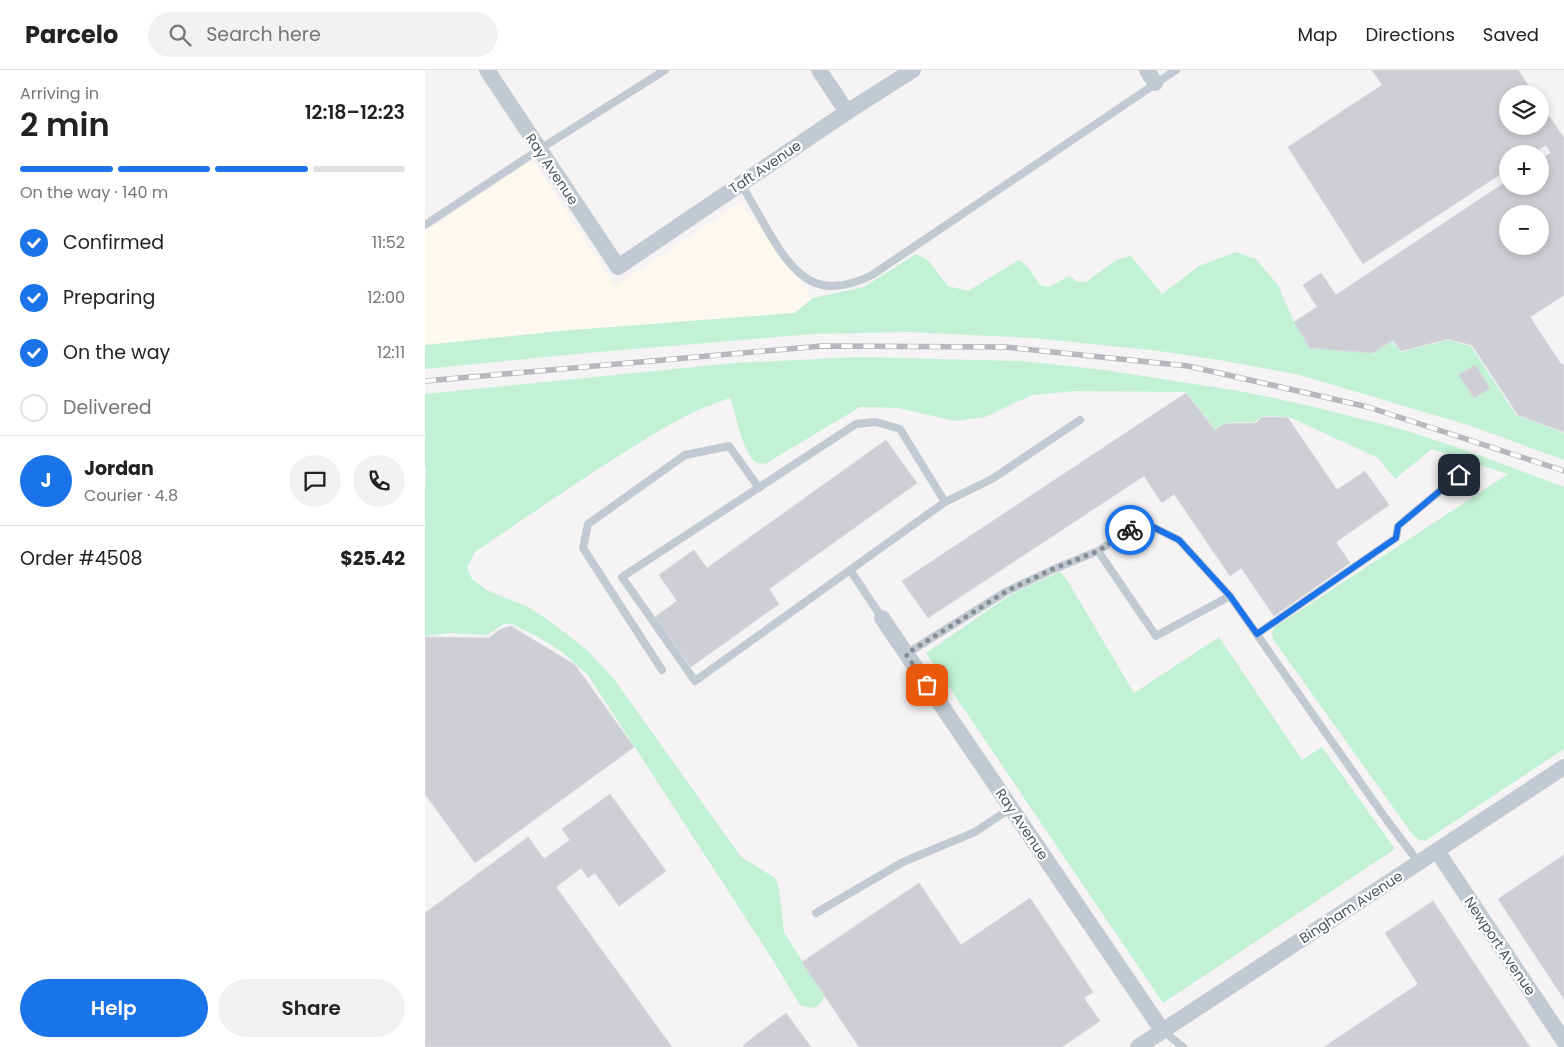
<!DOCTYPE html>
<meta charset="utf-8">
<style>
:root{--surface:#fff;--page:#f2f2f2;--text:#222;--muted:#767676;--line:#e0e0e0;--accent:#1a73e8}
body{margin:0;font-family:Poppins,sans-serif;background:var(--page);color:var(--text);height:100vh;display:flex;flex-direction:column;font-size:19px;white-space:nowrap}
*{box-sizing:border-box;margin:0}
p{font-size:16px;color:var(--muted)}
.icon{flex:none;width:28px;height:28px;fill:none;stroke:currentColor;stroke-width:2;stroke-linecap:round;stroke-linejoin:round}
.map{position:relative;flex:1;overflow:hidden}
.sheet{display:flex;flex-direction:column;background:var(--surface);width:425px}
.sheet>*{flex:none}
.controls{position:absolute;left:1074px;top:15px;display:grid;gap:10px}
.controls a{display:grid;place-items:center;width:50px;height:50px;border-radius:50%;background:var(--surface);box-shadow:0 2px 8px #0003;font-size:25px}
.pin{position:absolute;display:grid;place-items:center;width:42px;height:42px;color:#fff;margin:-21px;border-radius:10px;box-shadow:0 2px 8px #0006}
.courier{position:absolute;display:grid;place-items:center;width:50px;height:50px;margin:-25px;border:4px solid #1a73e8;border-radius:50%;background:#fff;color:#222;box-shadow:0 1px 6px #0007}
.summary em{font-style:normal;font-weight:600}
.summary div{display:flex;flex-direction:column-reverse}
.summary{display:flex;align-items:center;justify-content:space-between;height:85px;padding:0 20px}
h1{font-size:32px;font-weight:600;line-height:38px}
.bar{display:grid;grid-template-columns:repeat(4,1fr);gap:8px 5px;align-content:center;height:60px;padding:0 20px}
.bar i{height:6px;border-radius:4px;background:var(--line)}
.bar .on{background:var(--accent)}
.bar p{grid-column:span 4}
.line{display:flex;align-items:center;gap:12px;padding:0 20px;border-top:1px solid var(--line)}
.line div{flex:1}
.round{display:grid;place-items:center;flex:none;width:52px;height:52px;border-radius:26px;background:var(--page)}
ol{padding:0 20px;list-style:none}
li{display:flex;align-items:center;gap:15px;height:55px}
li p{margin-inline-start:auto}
li .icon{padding:5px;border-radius:50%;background:var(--accent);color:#fff;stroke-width:4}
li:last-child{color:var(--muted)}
li i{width:28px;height:28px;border:2px solid var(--line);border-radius:50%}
.primary-button{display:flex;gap:10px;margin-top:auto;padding:10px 20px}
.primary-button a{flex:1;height:58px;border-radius:30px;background:var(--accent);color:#fff;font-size:20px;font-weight:600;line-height:58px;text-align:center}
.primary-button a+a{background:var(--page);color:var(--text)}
header{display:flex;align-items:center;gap:30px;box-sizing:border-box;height:70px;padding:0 25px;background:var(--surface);border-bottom:1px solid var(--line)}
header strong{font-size:24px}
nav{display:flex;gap:28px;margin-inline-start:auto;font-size:18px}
.search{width:350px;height:45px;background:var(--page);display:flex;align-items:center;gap:12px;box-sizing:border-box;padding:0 18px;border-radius:28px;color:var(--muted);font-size:19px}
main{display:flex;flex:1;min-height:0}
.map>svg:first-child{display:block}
.commercial{fill:#fdf9ef}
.green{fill:#c3f1d5}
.building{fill:#cdcfd5;stroke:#d7d9de;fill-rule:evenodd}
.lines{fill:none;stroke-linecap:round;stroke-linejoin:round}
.service{stroke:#c1cad2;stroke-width:8}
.minor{stroke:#c1cad2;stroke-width:16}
.rail-casing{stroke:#b5b8bd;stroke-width:5.5}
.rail{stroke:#fff;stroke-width:4;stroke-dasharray:11;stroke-linecap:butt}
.done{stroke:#868d94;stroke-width:5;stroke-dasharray:0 9}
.route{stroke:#1a73e8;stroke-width:6}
.labels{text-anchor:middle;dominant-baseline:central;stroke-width:4.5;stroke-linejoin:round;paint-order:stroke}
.street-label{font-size:14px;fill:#4a5661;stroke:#fff}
</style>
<header>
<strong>Parcelo</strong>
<div class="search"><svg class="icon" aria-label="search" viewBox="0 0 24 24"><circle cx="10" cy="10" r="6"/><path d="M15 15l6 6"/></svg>Search here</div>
<nav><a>Map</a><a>Directions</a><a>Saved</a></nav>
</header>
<main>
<section class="sheet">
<div class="summary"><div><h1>2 min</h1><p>Arriving in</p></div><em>12:18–12:23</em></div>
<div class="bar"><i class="on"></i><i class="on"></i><i class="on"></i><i></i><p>On the way · 140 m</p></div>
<ol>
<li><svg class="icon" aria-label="check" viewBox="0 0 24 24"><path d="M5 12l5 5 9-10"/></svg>Confirmed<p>11:52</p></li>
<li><svg class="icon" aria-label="check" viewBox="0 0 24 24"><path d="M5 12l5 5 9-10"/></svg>Preparing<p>12:00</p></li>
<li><svg class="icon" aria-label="check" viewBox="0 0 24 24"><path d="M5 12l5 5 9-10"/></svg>On the way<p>12:11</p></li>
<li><i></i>Delivered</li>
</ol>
<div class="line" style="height:90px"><b class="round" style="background:var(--accent);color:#fff">J</b><div><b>Jordan</b><p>Courier · 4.8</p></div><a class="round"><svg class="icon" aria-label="chat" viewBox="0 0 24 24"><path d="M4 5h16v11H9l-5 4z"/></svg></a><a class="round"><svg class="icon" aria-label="phone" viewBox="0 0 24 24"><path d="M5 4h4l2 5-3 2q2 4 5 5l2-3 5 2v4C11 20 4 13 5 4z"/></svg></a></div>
<div class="line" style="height:65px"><div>Order #4508</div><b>$25.42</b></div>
<div class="primary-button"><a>Help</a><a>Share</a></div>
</section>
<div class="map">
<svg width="1139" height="977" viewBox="0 0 1139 977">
<rect width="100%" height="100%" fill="#f5f3f3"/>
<path class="commercial" d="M107 89 190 216 314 134 318 135 388 228 369 243 135 261 0 275V161Z"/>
<g class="green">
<path d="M811 182 831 189 853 215 869 252 885 278 948 283 950 286 949 283 967 271 976 282 1023 270 1046 276 1091 345 1139 363V390L1046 356 875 305 794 290 734 281 609 268 483 262 389 264 162 283 0 299V275L135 261 369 243 388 228 439 217 491 184 503 190 523 216 543 221 594 190 603 197 615 215 624 217 644 206 653 212H661L691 190 706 186 737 224 774 196Z"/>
<path d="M433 287 598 291 680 300 820 322 890 337 976 359 1040 380 1139 417V679L1000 771 994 770 988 765 848 569 847 563 850 557 1083 404 1007 379 970 409 953 388 864 347 837 346 830 352 799 353 790 359 761 322 650 321 607 325 560 347 530 351 473 338 435 337 340 394C338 393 335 394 332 393 318 386 311 343 305 328 264 341 233 361 197 384 147 415 99 449 50 482L42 498 47 509 62 520 105 538 130 555 163 581 189 609 316 787 350 808 354 818 359 862 399 926C395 939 386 940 375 935L344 884 163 605 137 582 115 568 87 554H79L62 565 23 563 0 566V416L1 400 0 397V324L309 293Z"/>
<path d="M635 502 642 510 709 623 794 567 877 690 897 677 970 779 738 933 501 583 588 523Z"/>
</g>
<g class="building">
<path d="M947 0H1093L1109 24H1082V56H1115V33L1139 68V225L1105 247 1136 294 1139 295V362L1093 345 1047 275 1023 269 976 281 968 270 948 283 885 278 869 252 892 237 878 215 896 203 911 225 1082 111V116H1115V90L1126 83 1121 75 1107 84H1082V100L938 194 863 77 957 15ZM1082 144H1115V176H1082Z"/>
<path d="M1050 295 1065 318 1049 328 1034 305Z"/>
<path d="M761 323 790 360 799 354 831 353 837 347 863 348 912 420 940 401 964 435 911 472 925 493 849 546 816 498 805 506 749 424 737 433 719 406 503 548 477 511Z"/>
<path d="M461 370 492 413 344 519 354 534 266 597 230 547 252 531 234 505 269 480 282 498Z"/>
<path d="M86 556 150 595 209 677 50 793 0 724V567L64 568 76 559Z"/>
<path d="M185 724 241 801 194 836 170 803 163 808 156 798 131 817 247 977H0V843L103 767 119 789 145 770 137 759Z"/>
<path d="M1139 785V929L1073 829Z"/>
<path d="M494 813 536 875 605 828 668 922 659 928 675 951 637 977H434L377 892Z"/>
<path d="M1008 831 1105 977H899L993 914 960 863Z"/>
<path d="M361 943 386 977H319L318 975Z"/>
</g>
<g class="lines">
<g class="service">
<path d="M316 114C325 129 334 145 343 161 370 207 393 232 447 205L751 0"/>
<path d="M0 155 115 79 240 0"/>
<path d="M520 432 567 409 655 350"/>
<path d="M425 500 520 432 475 359 451 352 431 354 197 507 270 611 425 500 457 548"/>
<path d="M805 526 961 749 994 793"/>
<path d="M832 564 971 468 973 456 1034 405"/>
<path d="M481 584 582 521 629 499 673 481 731 566 805 526 754 470 718 452 673 481"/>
<path d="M237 600 158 478 163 454 260 385 304 376 334 418"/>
<path d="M391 843 478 792 550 762 586 738"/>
<path d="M737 960 758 977"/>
</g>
<g class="minor">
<path d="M62 0 193 197 422 42 488 0"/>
<path d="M394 0 422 42"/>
<path d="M722 0 730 13"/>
<path d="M457 548 737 960"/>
<path d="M1012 781 1139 971"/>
<path d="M713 977 1139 697"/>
</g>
<g class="rail-casing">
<path id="rail" d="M0 311 397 276 580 277 763 296 943 337 1139 401"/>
</g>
<use href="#rail" class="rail"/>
</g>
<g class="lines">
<path class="done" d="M502 615 481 584 582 521 628 499 673 481 705 460"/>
<path class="route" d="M705 460 718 452 754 470 805 526 832 564 971 468 973 456 1034 405"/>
</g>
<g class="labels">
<g class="street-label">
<text transform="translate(340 97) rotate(-34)">Taft Avenue</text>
<text transform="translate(127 99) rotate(56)">Ray Avenue</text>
<text transform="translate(597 754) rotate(56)">Ray Avenue</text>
<text transform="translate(926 837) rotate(-33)">Bingham Avenue</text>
<text transform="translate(1075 876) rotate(56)">Newport Avenue</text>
</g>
</g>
</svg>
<div class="controls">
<a><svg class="icon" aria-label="layers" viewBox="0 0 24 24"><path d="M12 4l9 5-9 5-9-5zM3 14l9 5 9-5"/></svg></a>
<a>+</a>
<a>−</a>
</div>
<div class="pin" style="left:502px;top:615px;background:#ea580c"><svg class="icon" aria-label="bag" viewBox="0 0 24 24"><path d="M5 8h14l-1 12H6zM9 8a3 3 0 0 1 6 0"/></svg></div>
<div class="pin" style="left:1034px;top:405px;background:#1f2937"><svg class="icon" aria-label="home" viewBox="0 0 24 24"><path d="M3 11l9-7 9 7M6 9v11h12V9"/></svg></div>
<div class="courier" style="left:705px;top:460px"><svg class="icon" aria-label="bike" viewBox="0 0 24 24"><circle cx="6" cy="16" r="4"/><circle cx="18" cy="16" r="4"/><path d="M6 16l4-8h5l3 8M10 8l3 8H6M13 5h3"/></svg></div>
</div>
</main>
